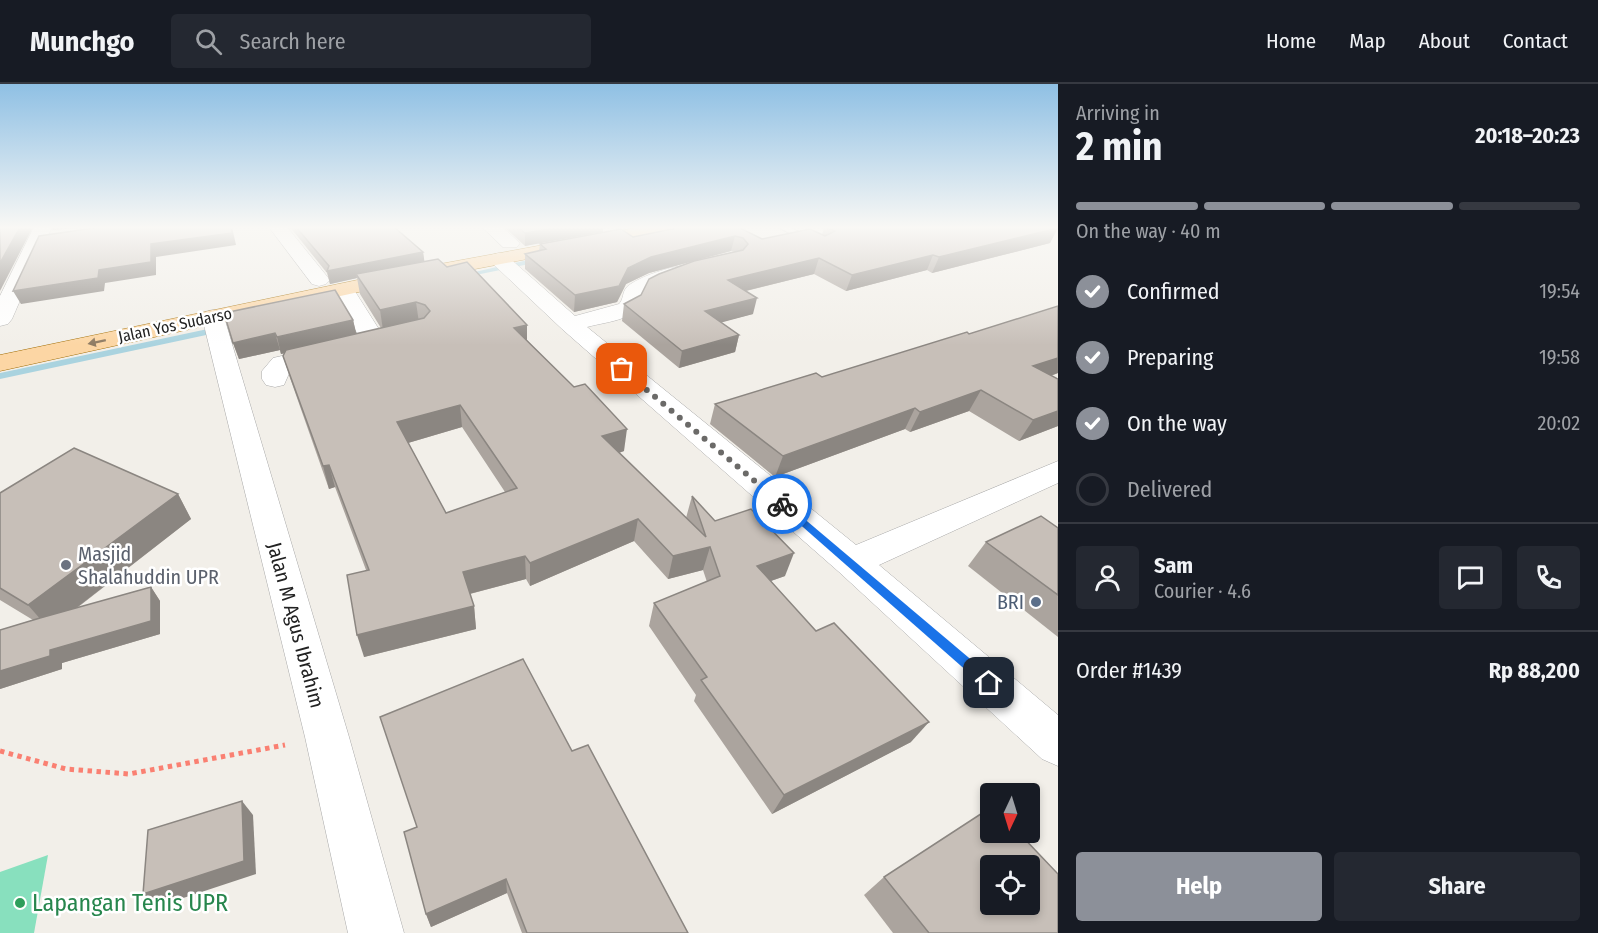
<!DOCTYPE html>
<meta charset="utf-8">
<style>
:root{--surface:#171b24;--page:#242831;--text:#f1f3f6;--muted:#9ea1a6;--line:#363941;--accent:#8c9099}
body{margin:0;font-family:"Fira Sans Condensed",sans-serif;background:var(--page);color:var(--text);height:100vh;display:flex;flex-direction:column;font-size:22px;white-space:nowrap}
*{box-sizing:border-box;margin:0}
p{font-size:20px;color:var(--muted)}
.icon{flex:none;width:33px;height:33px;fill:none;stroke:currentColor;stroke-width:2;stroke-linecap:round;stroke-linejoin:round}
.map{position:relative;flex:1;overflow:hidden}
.sheet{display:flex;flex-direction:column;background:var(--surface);width:540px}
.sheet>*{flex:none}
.needle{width:39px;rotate:184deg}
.fabs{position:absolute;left:980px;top:699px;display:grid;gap:12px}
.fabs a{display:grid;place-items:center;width:60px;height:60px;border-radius:6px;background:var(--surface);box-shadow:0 3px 9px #0003;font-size:30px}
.pin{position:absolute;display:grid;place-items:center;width:51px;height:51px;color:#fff;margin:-26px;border-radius:12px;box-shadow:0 3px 9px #0006}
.courier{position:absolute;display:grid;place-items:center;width:60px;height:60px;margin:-30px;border:4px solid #1a73e8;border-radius:50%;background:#fff;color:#222;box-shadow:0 2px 8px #0007}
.head em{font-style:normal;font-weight:700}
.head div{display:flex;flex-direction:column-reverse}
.head{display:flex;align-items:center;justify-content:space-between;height:102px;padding:0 18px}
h1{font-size:39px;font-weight:700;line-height:45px}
.bar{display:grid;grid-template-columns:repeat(4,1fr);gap:9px 6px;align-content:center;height:72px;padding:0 18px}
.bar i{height:8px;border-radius:4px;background:var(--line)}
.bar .active{background:var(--accent)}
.bar p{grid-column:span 4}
.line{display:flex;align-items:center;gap:15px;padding:0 18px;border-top:2px solid var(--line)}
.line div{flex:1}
.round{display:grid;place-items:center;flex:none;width:63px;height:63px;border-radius:6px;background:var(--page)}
ol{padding:0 18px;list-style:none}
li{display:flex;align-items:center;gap:18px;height:66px}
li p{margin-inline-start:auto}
li .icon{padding:6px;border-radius:50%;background:var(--accent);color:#fff;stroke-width:4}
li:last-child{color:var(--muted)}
li i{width:33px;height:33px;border:3px solid var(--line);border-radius:50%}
.cta{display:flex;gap:12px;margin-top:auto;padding:12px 18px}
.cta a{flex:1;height:69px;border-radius:6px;background:var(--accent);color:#fff;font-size:24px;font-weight:700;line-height:69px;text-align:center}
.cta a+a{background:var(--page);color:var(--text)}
header{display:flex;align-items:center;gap:36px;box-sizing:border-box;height:84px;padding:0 30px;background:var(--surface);border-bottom:2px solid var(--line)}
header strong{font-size:28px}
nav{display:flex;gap:33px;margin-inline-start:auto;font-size:21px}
.search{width:420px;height:54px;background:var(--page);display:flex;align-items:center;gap:15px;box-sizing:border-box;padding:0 21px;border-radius:6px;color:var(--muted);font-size:22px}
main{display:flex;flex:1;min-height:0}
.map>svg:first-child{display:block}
.pitch{fill:#88e0be}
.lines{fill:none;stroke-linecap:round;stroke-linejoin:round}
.stream{fill:#aad3df;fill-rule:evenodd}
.service-casing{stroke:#a9a9a9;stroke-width:2}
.minor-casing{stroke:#a9a9a9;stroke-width:1}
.primary-casing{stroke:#a06b00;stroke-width:1}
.path{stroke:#fa8072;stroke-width:5;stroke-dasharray:4.5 4.5;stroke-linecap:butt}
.service{fill:#fff;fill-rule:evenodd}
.minor{fill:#fff;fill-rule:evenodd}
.primary{fill:#fcd6a4;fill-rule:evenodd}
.wall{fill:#aba49e;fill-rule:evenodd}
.shaded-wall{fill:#8b8681}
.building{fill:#c7bfb8;stroke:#8b8681;stroke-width:1.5;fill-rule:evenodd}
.oneway{fill:#8f7c63}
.route{fill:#1a73e8}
.done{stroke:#6b6a68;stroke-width:6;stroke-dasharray:0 10.8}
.worship-dot{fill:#6b7280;stroke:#fff;stroke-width:2}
.service-dot{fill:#5c6f8a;stroke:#fff;stroke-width:2}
.leisure-dot{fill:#2e9e5b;stroke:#fff;stroke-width:2}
.labels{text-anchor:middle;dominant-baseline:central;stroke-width:5;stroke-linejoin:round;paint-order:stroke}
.far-street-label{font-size:16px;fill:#222;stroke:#fff}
.worship-label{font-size:20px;fill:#5b616d;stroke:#fff;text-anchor:start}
.service-label{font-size:20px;fill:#4e5e75;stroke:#fff;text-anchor:end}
.street-label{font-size:20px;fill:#222;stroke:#fff}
.near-leisure-label{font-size:24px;fill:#27864d;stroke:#fff;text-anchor:start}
</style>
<header>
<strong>Munchgo</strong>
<div class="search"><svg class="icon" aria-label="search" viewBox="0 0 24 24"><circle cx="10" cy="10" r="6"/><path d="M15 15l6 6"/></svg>Search here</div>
<nav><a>Home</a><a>Map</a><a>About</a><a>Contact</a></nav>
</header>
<main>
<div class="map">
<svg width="1058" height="849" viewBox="0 0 1058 849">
<rect width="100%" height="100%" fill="#f2efe9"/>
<path class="pitch" d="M48 771 34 849H0V788Z"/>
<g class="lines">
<g class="stream">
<path d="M541 173H544V177L461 194 457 192Z"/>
<path d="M222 242 226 245 225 247 0 295V289Z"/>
</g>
<g class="service-casing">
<path id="service" d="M778 143H789L819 158 811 160Z"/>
</g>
<g class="minor-casing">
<g id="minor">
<path d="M34 143H52L12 235 8 240 0 242V212Z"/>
<path d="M269 143H287L330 196 326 200 319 202 312 200Z"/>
<path d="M482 143H502L520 159 517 163H503Z"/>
<path d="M499 169 506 171 575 232 619 220C624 215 622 208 627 203 639 192 682 178 696 182L699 186 696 190 671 197 645 210C642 236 609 237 587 243L856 461 1058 377V399L879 481 1058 631V682L1042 675 839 488 562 245 492 179 489 175 492 171Z"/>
<path d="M343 200 351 201 387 258 384 263 291 285 284 301 275 303 266 301 262 295V287L273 274 360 254 332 206 335 201Z"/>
<path d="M213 226 221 228 224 233 349 653 404 849H348L305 653 202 233 205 228Z"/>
</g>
</g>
<g class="primary-casing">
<path id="primary" d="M641 143H678L675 147 669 148 386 202 0 287V271L386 190Z"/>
</g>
<path class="path" d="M0 667 66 685 129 690 285 661"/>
<use href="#service" class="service"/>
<use href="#minor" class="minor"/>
<use href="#primary" class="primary"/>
</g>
<g class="wall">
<path d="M290 143H394L423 168 424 177 527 256 624 367 619 369 686 434 692 412 715 437 785 492 771 497 911 658 772 730 694 617 696 611 649 542 654 519 707 498 703 486 668 495 634 457 530 502 526 495 470 510 474 522 476 545 364 573 366 486 335 403 329 405 290 294 283 272 285 269 281 270 280 266 239 275 233 259 353 236 356 250 381 244 360 210 357 194 330 200 327 189ZM462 343 505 408 446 429 408 359Z"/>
<path d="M504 143H603L525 162Z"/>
<path d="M682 143 762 155 822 151 824 143H1056L1050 159 932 189 927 186 846 207 814 190 746 207 753 230 721 238 739 251 735 268 679 284 622 237 624 220 735 168 731 167 649 189 626 200 617 218 574 228 525 185V170L539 167 540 160 633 153Z"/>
<path d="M1058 222V289L1051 292 1058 295V342L1019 357 969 327 910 348 905 345 775 393 710 340 715 320 822 293 969 250Z"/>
<path d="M0 409 178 410 191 435 77 524 151 503 160 517V550L62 579V585L0 605V546L33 536 0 516Z"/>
<path d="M1058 444V553L968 482 986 458Z"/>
<path d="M572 667 688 849H522L507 809 431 843 426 830 417 743Z"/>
<path d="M884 793 1058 849H893L864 811Z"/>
</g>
<g class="shaded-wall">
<path d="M20 143H33L0 207V179Z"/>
<path d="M51 143H92L53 146Z"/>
<path d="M232 143 236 161 156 173V191L105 199 104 207 21 220 13 207 99 186 151 160Z"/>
<path d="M560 143H603V148L525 162V149Z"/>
<path d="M1058 144 1050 159 932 189 939 173Z"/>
<path d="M735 152 731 167 649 189 626 200 617 218 574 228 575 211 628 184 651 173Z"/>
<path d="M423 168 425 181 356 190 357 194 330 200 327 187Z"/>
<path d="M933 171 927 186 846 207 852 191Z"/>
<path d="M819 174 814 190 725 212 728 196Z"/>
<path d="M757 214 753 230 701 244 705 227Z"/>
<path d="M416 218 419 239 383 246 380 226Z"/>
<path d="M353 236 357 252 281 270 277 253Z"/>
<path d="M527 241V262L514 244Z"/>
<path d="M275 249 280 266 239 275 233 259Z"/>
<path d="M739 251 735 268 679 284 682 267Z"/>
<path d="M1058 274V289L1020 302 1033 282Z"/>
<path d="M981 306 969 327 910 348 920 328Z"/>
<path d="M460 321 462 343 401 361 397 338Z"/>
<path d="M915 324 905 345 775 393 783 372Z"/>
<path d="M1058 327V342L1019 357 1033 336Z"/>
<path d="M627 345 624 367 600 375 602 352Z"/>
<path d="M329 381 335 403 329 405 323 382Z"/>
<path d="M178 410 191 435 49 545 28 521Z"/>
<path d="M638 435 634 457 530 502V479Z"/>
<path d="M710 463 703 486 668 495 673 472Z"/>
<path d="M794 469 785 492 748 505 757 482Z"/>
<path d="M525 472 526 495 465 511 463 488Z"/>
<path d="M151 503 160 517V550L62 579V585L0 605V587L50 566Z"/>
<path d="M474 522 476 545 364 573 357 551Z"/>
<path d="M929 638 911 658 772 730 784 711Z"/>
<path d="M242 717 253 731 256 790 159 822 143 810Z"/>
<path d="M506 795 507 809 431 843 426 830Z"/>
</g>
<g class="building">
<path d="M0 143H20L0 179Z"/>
<path d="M101 143H231L232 149 151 160V178L99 186 98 194 13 207 39 152Z"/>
<path d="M296 143H394L423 168 327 187 329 182Z"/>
<path d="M518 143H560L525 149Z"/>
<path d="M682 143H738L762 155 810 145 825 152 835 147 826 143H1056L1058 144 939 173 933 171 852 191 819 174 728 196 757 214 705 227 739 251 682 267 624 220 641 211 649 195 659 190 694 177 743 166 748 160 743 154 735 152 651 173 628 184 619 202 575 211 525 170 546 165 540 160 621 145 633 153Z"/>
<path d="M438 175 447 183 467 178 527 241 514 244 574 303 585 300 627 345 602 352 706 453 692 412 715 437 751 425 794 469 757 482 816 547 834 539 929 638 784 711 701 596 707 593 654 519 720 492 710 463 673 472 638 435 530 479 525 472 463 488 474 522 357 551 347 491 369 486 329 381 323 382 283 272 286 266 424 234 430 227 425 221 416 218 380 226 356 190ZM460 321 517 404 446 429 397 338Z"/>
<path d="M335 206 353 236 277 253 275 249 233 259 224 229Z"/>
<path d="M1058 222V274L1033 282 1058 295V327L1033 336 981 306 920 328 915 324 783 372 715 320 816 289 822 293 967 248 969 250Z"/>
<path d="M74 364 178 410 28 521 0 504V409Z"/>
<path d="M1041 432 1058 444V511L986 458Z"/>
<path d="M151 503V537L50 566V572L0 587V546L40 534Z"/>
<path d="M523 575 572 667 588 661 688 849H527L506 795 426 830 404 748 417 743 380 633Z"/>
<path d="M242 717 244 777 143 810 148 746Z"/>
<path d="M990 724V748H1018L1058 790V849H929L884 793ZM990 782H1029V820H990Z"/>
</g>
<defs><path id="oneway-solid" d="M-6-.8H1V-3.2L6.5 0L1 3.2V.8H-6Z" transform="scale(1.5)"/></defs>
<use class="oneway" href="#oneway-solid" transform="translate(97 258) rotate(168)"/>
<linearGradient id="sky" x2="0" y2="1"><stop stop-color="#8fc0e4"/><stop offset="0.55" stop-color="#f9f8f5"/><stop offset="1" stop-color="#f9f8f5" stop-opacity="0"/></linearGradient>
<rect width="1058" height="261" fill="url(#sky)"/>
<path class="route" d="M782 416 994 595 995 599 994 603H985L779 422 777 420Z"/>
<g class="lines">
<path class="done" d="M622 285 782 420"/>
</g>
<circle class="worship-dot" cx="66" cy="481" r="6"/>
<circle class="service-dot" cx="1036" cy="518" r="6"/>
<circle class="leisure-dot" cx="20" cy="819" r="6"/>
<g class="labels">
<g class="far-street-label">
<text transform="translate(175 241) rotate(-12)">Jalan Yos Sudarso</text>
</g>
<g class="worship-label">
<text x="78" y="470">Masjid<tspan x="78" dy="23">Shalahuddin UPR</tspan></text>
</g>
<g class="service-label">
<text x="1024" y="518">BRI</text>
</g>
<g class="street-label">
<text transform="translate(296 541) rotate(75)">Jalan M Agus Ibrahim</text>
</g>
<g class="near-leisure-label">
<text x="32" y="819">Lapangan Tenis UPR</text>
</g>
</g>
</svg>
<div class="fabs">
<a><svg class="needle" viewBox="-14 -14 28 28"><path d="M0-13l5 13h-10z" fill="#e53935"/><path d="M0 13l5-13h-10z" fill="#9ea1a6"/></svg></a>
<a><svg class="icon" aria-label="locate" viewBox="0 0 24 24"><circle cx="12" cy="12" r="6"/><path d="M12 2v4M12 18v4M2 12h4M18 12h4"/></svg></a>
</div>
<div class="pin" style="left:622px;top:285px;background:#ea580c"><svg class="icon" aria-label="bag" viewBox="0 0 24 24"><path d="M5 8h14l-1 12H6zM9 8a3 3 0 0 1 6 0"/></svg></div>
<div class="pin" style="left:989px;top:599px;background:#1f2937"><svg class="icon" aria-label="home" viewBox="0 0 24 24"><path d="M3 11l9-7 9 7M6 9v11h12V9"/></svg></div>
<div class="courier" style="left:782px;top:420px"><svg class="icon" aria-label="bike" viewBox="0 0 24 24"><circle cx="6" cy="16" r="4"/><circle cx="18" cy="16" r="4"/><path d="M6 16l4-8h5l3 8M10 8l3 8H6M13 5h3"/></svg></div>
</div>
<section class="sheet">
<div class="head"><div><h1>2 min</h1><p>Arriving in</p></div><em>20:18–20:23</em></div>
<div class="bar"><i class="active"></i><i class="active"></i><i class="active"></i><i></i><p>On the way · 40 m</p></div>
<ol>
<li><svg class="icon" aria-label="check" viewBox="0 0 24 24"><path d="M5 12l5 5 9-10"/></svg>Confirmed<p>19:54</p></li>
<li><svg class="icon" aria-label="check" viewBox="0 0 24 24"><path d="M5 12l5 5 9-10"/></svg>Preparing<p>19:58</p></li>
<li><svg class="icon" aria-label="check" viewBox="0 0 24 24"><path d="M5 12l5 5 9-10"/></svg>On the way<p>20:02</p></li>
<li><i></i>Delivered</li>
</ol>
<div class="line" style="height:108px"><a class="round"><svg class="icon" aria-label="person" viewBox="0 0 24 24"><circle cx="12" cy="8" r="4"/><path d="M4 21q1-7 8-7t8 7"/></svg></a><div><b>Sam</b><p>Courier · 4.6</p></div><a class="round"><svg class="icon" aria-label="chat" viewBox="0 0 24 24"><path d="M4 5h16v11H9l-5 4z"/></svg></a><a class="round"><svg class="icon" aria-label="phone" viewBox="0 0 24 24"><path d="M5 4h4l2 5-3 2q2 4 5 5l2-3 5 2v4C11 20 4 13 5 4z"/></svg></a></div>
<div class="line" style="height:78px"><div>Order #1439</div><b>Rp 88,200</b></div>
<div class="cta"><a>Help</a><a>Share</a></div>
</section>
</main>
